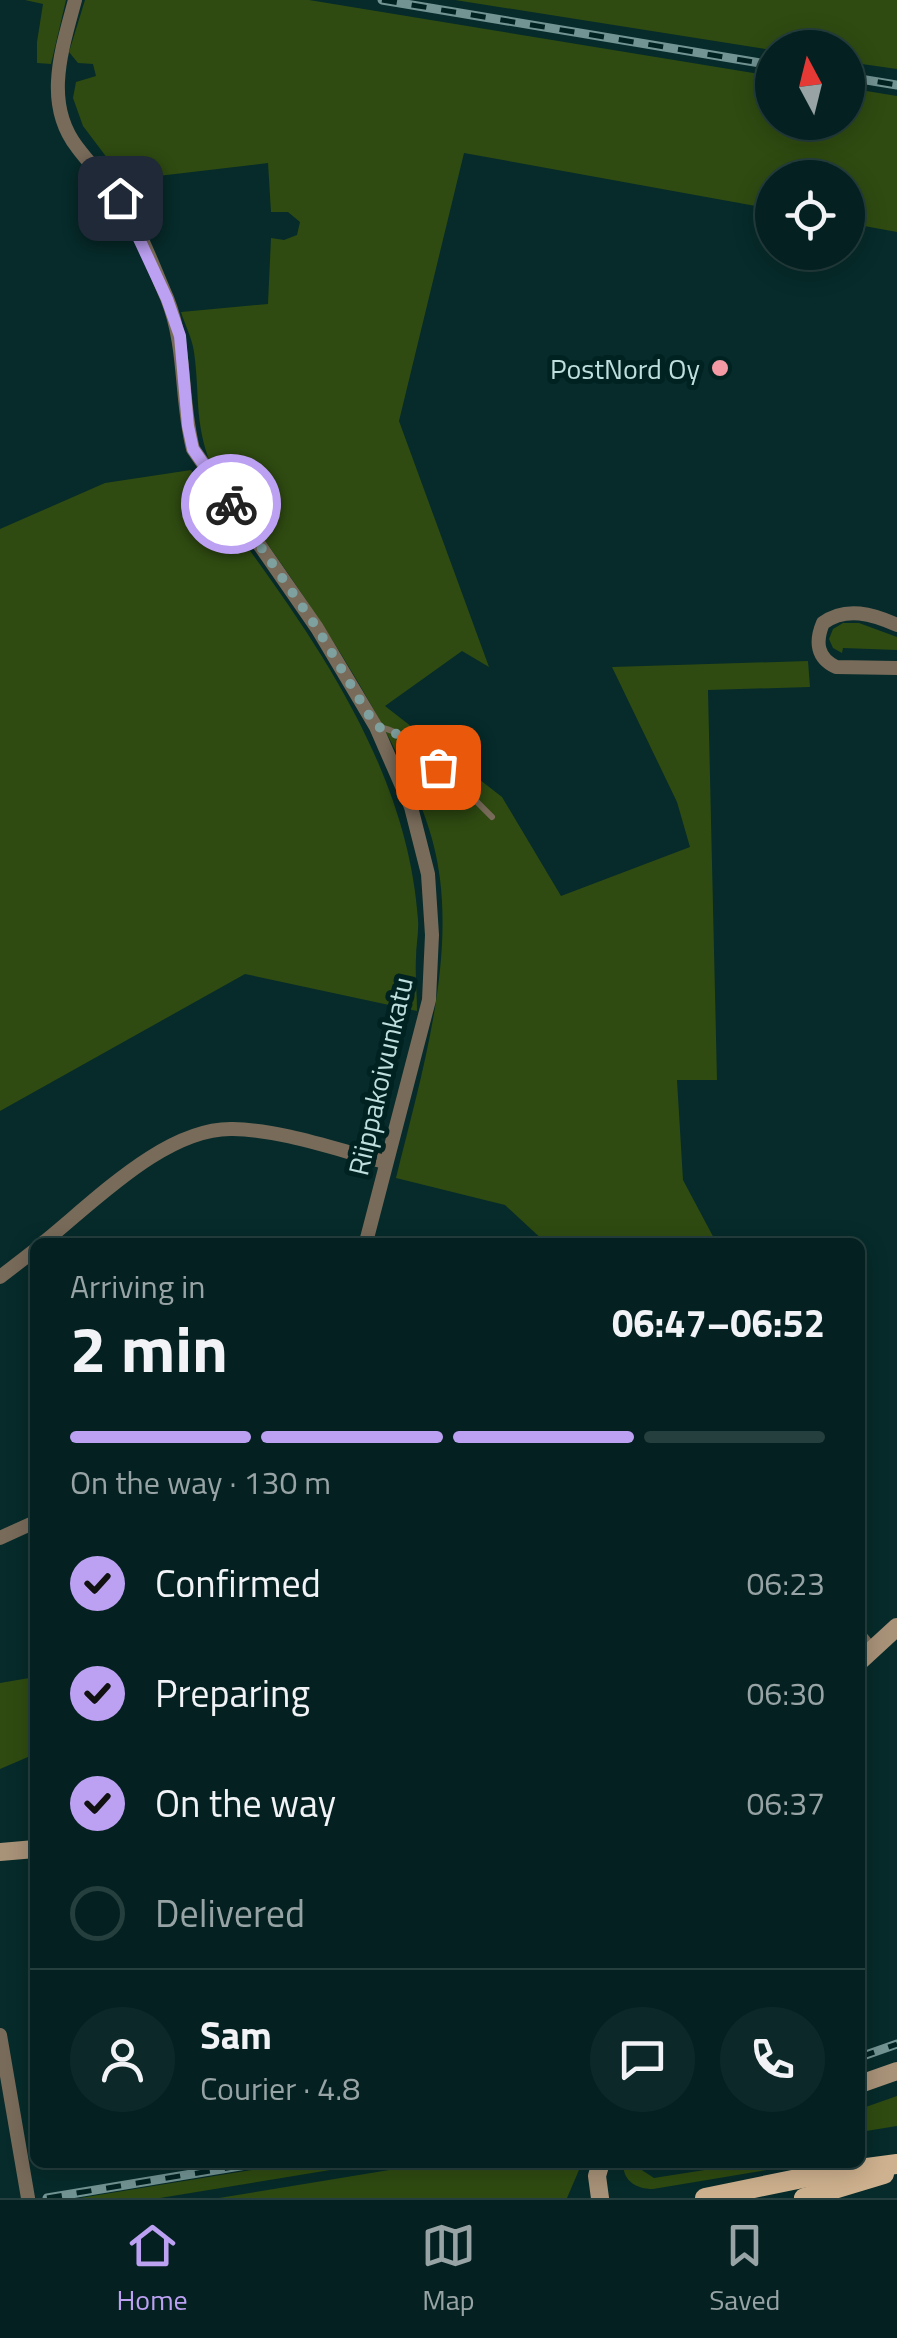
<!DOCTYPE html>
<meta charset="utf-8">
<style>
:root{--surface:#042020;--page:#0d2829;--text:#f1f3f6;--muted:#97a3a5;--line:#253e3e;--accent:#bca0f2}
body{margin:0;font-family:"Titillium Web",sans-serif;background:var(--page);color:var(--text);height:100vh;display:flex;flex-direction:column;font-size:38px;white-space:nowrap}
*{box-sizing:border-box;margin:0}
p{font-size:32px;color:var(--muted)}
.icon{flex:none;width:55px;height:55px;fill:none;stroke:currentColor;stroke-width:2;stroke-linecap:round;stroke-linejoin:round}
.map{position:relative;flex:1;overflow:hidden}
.panel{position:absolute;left:30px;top:1238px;width:835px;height:930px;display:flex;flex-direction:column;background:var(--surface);border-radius:15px;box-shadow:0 5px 25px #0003,0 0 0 2px var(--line)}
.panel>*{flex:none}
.needle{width:65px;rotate:353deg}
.tools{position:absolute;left:755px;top:30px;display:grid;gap:20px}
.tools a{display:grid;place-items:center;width:110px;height:110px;border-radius:50%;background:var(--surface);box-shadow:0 5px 25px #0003,0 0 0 2px var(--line);font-size:50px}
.pin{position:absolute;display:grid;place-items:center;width:85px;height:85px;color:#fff;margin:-42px;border-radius:20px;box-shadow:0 5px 15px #0006}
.courier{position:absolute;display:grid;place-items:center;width:100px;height:100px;margin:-50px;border:8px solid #bca0f2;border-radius:50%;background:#fff;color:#222;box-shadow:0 2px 12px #0007}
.headline em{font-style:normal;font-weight:700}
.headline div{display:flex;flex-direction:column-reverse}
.headline{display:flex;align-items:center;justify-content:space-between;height:170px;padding:0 40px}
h1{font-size:65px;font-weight:700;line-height:75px}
.bar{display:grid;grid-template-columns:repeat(4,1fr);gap:15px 10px;align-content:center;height:120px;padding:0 40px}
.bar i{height:12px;border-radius:8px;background:var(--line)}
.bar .active{background:var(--accent)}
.bar p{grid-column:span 4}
.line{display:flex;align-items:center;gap:25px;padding:0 40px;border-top:2px solid var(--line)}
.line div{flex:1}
.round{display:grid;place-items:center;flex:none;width:105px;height:105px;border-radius:52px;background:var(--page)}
ol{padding:0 40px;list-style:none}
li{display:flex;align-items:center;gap:30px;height:110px}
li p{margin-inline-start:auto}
li .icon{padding:10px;border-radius:50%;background:var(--accent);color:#111;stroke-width:4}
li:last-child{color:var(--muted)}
li i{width:55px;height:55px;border:5px solid var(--line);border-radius:50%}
.dock{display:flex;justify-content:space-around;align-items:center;height:140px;border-top:2px solid var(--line);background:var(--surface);font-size:28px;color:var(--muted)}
.dock a{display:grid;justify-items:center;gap:5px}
.dock .active{color:var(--accent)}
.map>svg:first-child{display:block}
.green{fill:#2f4b11}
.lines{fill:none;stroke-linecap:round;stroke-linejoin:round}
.lane{stroke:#796b5a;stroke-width:6}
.street{stroke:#796b5a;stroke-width:14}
.secondary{stroke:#a89278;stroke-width:18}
.primary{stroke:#ceb18e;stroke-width:20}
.rail-casing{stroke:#729493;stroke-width:9}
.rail{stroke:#002221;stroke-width:5;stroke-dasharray:15;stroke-linecap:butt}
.done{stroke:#7ea09f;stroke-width:10;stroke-dasharray:0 18}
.route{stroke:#bca0f2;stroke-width:12}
.poi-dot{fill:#f49aa5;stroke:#002221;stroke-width:4}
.labels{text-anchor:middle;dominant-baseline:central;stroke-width:10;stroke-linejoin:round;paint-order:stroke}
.poi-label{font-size:28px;fill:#bfdfde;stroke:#002221;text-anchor:end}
.street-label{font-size:28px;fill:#bfdfde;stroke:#002221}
</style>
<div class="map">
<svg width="897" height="2198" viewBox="0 0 897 2198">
<rect width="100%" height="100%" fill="#062b2a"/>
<g class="green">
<path d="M25 0H66L51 64 37 63V42L43 4Z"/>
<path d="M85 0H309L772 76V122H848V88L897 96V232L848 223V178H772V209L464 153 399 421 489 667 462 651 385 706 502 797 561 896 690 847 677 802 612 667 808 661 810 687 708 690 717 1080H677L683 1180 716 1242H545L505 1205 396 1178C419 1084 452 976 440 879 434 827 412 783 389 738 339 641 274 553 211 465 194 422 200 394 194 352 192 338 185 325 181 312L268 304 271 238 284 240 297 235 300 222 288 212H271L268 163 141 178 117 171 83 126 73 98 76 82 96 76 93 64 78 63 69 52Z"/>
<path d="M455 0H897V69L848 62V48L772 50Z"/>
<path d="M191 470C288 604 406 747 418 920 419 932 416 945 416 958 415 975 417 993 417 1011L245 974 0 1111V529L105 483Z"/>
<path d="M843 623H859L897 637V650L843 648 842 653 833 648 829 639 833 629Z"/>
<path d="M35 1677V1754L0 1769V1683Z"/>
<path d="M897 2096V2126L860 2132V2109Z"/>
<path d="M438 2162 582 2163 567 2198H219Z"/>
<path d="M294 2163H373L160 2198H80Z"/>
<path d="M623 2163H631L654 2178 749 2163H809L653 2189C636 2189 623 2181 623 2163Z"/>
</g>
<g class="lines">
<g class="lane">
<path d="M378 727C414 731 465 791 492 817"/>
<path d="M860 1630 873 1646"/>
</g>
<g class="street">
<path d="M75 0C62 49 43 103 77 147 91 166 108 182 121 201 140 230 153 266 167 298 187 348 180 399 193 449L317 628 376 727 411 807 428 874 432 935 429 1000 366 1242"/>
<path d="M897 625C873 614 846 606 823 623 815 642 817 658 836 667L897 668"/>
<path d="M44 1242C94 1202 166 1127 233 1129 283 1130 337 1150 385 1162"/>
<path d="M0 1277 35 1250"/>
<path d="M0 1538 35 1522"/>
<path d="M0 2035 28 2198"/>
</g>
<g class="secondary">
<path d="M860 1661 897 1627"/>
<path d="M0 1852 35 1849"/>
<path d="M860 2084 897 2071"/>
<path d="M600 2198 597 2176 601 2162"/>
</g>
<g class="primary">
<path d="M705 2198 822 2174 897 2164"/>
<path d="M804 2198 884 2174"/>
</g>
<g class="rail-casing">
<g id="rail">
<path d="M382 0 772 65"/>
<path d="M848 77 897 85"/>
<path d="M860 2057 897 2044"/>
<path d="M47 2198 264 2162"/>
</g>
</g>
<use href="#rail" class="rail"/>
</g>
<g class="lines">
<path class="done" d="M231 504 317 628 376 727 390 729 438 767"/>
<path class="route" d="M120 198 167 299 180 336 188 426 193 449 231 504"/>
</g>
<circle class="poi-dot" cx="720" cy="368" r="10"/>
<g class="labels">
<g class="poi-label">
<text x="700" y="368">PostNord Oy</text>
</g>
<g class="street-label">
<text transform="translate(380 1076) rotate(-77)">Riippakoivunkatu</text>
</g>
</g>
</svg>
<div class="tools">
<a><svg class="needle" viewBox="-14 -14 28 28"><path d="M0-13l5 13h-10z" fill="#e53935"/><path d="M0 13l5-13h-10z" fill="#97a3a5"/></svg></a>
<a><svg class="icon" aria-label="locate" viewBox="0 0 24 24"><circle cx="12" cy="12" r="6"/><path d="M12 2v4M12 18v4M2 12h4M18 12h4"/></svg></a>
</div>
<div class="pin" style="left:438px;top:767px;background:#ea580c"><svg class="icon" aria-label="bag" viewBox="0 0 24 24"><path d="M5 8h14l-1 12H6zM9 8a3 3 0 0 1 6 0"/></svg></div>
<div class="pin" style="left:120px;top:198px;background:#1f2937"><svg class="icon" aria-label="home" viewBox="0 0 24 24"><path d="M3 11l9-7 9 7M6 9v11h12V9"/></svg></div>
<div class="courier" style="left:231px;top:504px"><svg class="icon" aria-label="bike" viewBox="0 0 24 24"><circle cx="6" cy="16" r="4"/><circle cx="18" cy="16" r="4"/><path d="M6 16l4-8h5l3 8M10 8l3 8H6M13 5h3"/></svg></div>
<section class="panel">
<div class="headline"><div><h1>2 min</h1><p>Arriving in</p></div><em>06:47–06:52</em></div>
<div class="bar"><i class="active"></i><i class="active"></i><i class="active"></i><i></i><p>On the way · 130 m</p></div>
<ol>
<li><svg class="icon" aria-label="check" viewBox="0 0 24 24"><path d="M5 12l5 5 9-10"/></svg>Confirmed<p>06:23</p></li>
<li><svg class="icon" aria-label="check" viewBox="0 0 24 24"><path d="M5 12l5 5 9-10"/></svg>Preparing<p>06:30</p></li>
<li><svg class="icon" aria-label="check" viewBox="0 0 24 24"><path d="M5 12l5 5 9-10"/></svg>On the way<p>06:37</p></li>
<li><i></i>Delivered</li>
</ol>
<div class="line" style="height:180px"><a class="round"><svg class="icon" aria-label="person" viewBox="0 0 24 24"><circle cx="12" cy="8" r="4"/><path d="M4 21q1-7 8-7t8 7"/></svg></a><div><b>Sam</b><p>Courier · 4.8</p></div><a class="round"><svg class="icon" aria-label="chat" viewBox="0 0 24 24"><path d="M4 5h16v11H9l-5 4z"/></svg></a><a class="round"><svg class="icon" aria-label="phone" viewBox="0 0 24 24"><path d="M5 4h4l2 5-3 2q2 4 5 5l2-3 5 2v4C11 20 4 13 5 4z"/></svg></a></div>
</section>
</div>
<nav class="dock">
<a class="active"><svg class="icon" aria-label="home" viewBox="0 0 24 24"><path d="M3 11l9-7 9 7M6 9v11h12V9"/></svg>Home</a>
<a><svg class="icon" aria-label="map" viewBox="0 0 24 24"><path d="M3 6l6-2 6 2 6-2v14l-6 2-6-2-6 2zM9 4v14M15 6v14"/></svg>Map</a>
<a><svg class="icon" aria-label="saved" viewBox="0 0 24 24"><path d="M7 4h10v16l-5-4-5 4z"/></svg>Saved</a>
</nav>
